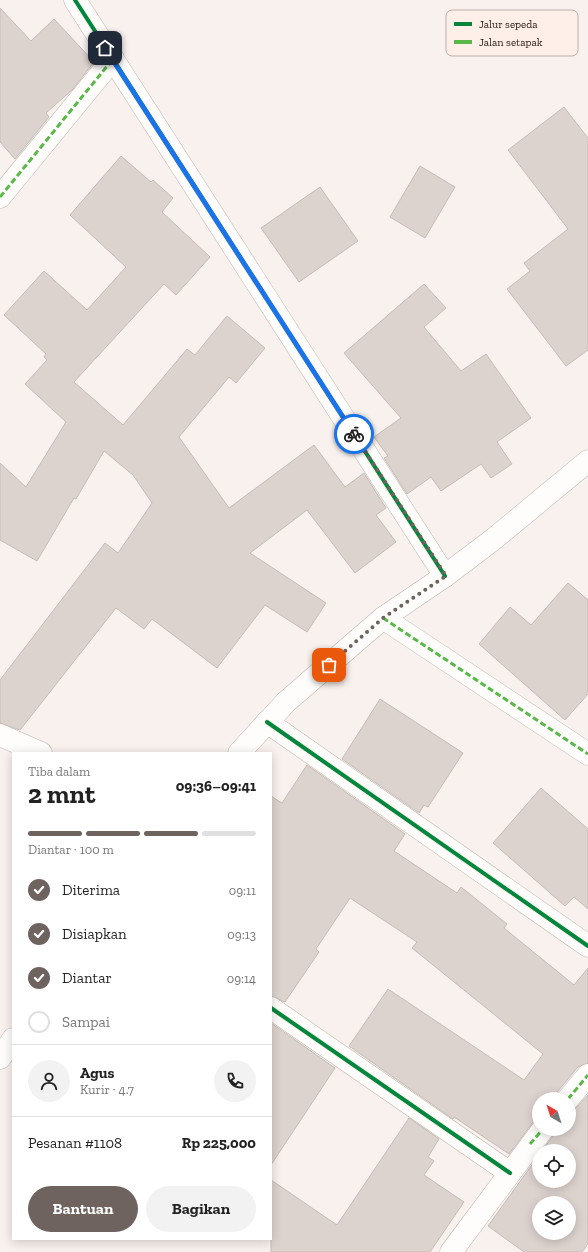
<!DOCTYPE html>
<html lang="id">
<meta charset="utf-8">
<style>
:root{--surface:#fff;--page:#f2f2f2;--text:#222;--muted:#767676;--line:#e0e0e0;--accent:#6e635e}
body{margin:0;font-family:"Zilla Slab",serif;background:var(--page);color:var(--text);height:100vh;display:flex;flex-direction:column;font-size:15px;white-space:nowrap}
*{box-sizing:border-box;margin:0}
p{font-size:13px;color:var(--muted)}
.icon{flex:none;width:22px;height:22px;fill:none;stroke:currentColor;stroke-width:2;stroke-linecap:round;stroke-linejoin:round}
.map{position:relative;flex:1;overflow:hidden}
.drawer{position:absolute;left:12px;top:752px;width:260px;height:488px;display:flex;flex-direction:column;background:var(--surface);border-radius:0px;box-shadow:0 2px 10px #0003}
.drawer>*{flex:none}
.needle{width:26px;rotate:321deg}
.fabs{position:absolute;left:532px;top:1092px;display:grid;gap:8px}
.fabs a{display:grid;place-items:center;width:44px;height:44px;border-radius:50%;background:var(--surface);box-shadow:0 2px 10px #0003;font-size:20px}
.pin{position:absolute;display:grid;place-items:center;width:34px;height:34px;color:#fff;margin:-17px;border-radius:8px;box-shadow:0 2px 6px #0006}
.courier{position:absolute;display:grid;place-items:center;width:40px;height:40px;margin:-20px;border:3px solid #1a73e8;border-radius:50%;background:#fff;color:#222;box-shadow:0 1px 5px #0007}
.overview em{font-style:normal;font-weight:700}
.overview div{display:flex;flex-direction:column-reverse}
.overview{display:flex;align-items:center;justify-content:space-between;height:68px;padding:0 16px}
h1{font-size:26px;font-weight:700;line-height:30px}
.bar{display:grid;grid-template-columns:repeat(4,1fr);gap:6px 4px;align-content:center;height:48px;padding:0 16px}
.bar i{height:5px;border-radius:3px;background:var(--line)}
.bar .on{background:var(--accent)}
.bar p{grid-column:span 4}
.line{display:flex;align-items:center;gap:10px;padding:0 16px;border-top:1px solid var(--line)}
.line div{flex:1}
.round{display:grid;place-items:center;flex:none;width:42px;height:42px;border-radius:21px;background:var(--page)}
ol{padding:0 16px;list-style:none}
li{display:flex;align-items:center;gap:12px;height:44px}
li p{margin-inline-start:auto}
li .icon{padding:4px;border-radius:50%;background:var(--accent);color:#fff;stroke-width:4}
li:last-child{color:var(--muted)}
li i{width:22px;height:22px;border:2px solid var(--line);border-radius:50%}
.primary-button{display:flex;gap:8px;margin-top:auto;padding:8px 16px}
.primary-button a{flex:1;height:46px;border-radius:24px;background:var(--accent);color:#fff;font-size:16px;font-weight:700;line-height:46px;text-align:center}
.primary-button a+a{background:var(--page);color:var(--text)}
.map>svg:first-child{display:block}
.building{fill:#ddd3ce;stroke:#c5bcb7;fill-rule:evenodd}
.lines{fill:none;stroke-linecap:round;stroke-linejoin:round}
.street-casing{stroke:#bfb6b2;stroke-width:23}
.secondary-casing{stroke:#bfb6b2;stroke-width:23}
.street{stroke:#fefdfc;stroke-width:22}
.secondary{stroke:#fefdfc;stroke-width:22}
.quiet{stroke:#58b947;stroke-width:3;stroke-dasharray:6 3;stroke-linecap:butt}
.cycleway-casing{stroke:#fef0e9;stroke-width:6}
.cycleway{stroke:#00873e;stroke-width:4}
.done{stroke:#6e635e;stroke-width:4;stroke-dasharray:0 7.2}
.route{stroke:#1a73e8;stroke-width:5}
.key{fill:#fef0e9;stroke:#bcafa8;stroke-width:1}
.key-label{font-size:11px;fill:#231710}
</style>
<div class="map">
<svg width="588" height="1252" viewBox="0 0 588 1252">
<rect width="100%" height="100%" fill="#f9f1ee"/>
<g class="building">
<path d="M0 8 31 41 54 19 94 62 73 89 46 113 49 117 15 159 0 142Z"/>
<path d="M564 107 588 138V350L566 366 507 289 530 271 524 263 568 229 508 150Z"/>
<path d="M121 156 151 182 153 180 173 198 162 212 210 257 176 295 164 284 74 382 123 425 187 349 195 355 227 316 265 348 236 383 229 377 179 437 229 508 314 445 345 487 364 473 386 508 376 515 396 542 355 573 307 510 250 553 326 603 307 632 265 605 217 668 152 619 144 629 116 608 20 730 0 723V680L105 543 118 553 152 503 133 475 104 451 76 499 74 498 37 561 0 540V463L26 487 66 422 25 384 47 360 44 357 46 354 4 315 44 271 87 310 126 267 70 215Z"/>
<path d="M420 166 455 187 425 238 390 217Z"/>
<path d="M320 187 358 241 299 282 261 228Z"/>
<path d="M424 284 446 308 424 327 461 371 486 354 531 418 497 442 512 464 491 478 481 464 441 491 431 477 407 494 384 458 388 456 374 437 401 418 344 353Z"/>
<path d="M568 583 588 600V694L565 720 479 644 510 607 531 625Z"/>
<path d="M380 699 463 753 428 807 424 805 419 813 342 759Z"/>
<path d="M307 765 405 834 394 851 457 893 461 887 507 924 504 928 574 985 588 968V1063L578 1067 558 1091 556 1099H539V1117L533 1122 509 1154 454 1117 453 1119 349 1046 388 989 524 1080 543 1054 412 948 417 942 350 898 316 949 319 952 285 1002 271 996V796L282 803Z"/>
<path d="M541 788 588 829V909L574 897 565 906 493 843Z"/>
<path d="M271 1023 335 1068 271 1165Z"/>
<path d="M588 1095V1244L582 1252H524L488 1226 539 1155V1181H569V1151H542L553 1136 555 1129H569V1111L577 1107ZM539 1203H569V1233H539Z"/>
<path d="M409 1118 439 1139 428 1157 434 1161 424 1175 464 1202 430 1252H271V1180L337 1225Z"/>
</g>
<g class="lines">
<g class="street-casing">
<g id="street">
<path d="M75 0 445 576"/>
<path d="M0 197 113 59"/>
<path d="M383 618 588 754"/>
<path d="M267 722 588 946"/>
<path d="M0 735 41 753"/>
<path d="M271 1008 510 1173"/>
<path d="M568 1099 588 1075"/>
<path d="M451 1252 543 1129"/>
</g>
</g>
<g class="secondary-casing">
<g id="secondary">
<path d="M239 753 286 702 383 618 445 576 495 538 588 461"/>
<path d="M0 1058 13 1039"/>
</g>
</g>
<use href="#street" class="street"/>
<use href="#secondary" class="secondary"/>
<g class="quiet">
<path d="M0 197 113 59"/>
<path d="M383 618 588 754"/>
<path d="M568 1099 588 1075"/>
<path d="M530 1144 543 1129"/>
</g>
<g class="cycleway-casing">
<g id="cycleway">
<path d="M75 0 445 576"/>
<path d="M267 722 588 946"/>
<path d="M271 1008 510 1173"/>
</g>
</g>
<use href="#cycleway" class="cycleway"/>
</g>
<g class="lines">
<path class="done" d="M329 665 383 618 446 576 354 434"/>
<path class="route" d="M105 48 354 434"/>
</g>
<rect x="446" y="10" width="132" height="46" rx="6" class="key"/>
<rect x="454" y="22" width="18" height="4" fill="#00873e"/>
<rect x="454" y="40" width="18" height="4" fill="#58b947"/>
<g class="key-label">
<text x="479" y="28">Jalur sepeda</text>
<text x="479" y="46">Jalan setapak</text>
</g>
</svg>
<div class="fabs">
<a><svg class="needle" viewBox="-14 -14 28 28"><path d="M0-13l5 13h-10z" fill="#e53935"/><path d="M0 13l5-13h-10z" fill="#767676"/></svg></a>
<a><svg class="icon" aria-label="locate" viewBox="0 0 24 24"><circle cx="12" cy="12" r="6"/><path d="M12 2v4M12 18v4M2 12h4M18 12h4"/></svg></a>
<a><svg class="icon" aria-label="layers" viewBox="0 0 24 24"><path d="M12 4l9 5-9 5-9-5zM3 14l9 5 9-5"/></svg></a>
</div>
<div class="pin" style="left:329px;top:665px;background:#ea580c"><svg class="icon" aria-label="bag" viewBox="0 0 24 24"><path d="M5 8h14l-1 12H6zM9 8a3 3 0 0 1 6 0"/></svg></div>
<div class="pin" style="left:105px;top:48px;background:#1f2937"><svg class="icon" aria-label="home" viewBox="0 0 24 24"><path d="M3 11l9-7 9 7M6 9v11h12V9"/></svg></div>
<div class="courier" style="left:354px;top:434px"><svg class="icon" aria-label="bike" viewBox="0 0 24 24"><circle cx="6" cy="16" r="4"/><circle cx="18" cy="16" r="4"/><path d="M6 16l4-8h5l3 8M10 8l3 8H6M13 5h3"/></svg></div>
<section class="drawer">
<div class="overview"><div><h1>2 mnt</h1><p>Tiba dalam</p></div><em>09:36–09:41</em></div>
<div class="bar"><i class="on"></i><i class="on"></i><i class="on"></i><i></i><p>Diantar · 100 m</p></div>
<ol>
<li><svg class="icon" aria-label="check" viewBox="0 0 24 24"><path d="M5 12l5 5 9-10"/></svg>Diterima<p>09:11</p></li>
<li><svg class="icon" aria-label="check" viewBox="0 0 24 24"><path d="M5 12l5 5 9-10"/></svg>Disiapkan<p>09:13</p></li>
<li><svg class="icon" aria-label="check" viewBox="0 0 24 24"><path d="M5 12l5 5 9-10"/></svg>Diantar<p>09:14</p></li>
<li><i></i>Sampai</li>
</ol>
<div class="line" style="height:72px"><a class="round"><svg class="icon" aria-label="person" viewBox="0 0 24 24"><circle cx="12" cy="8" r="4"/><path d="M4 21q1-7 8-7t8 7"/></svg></a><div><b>Agus</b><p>Kurir · 4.7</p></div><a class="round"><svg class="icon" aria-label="phone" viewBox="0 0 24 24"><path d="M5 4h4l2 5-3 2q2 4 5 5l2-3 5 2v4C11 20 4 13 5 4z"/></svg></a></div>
<div class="line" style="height:52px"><div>Pesanan #1108</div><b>Rp 225,000</b></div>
<div class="primary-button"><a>Bantuan</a><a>Bagikan</a></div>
</section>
</div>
